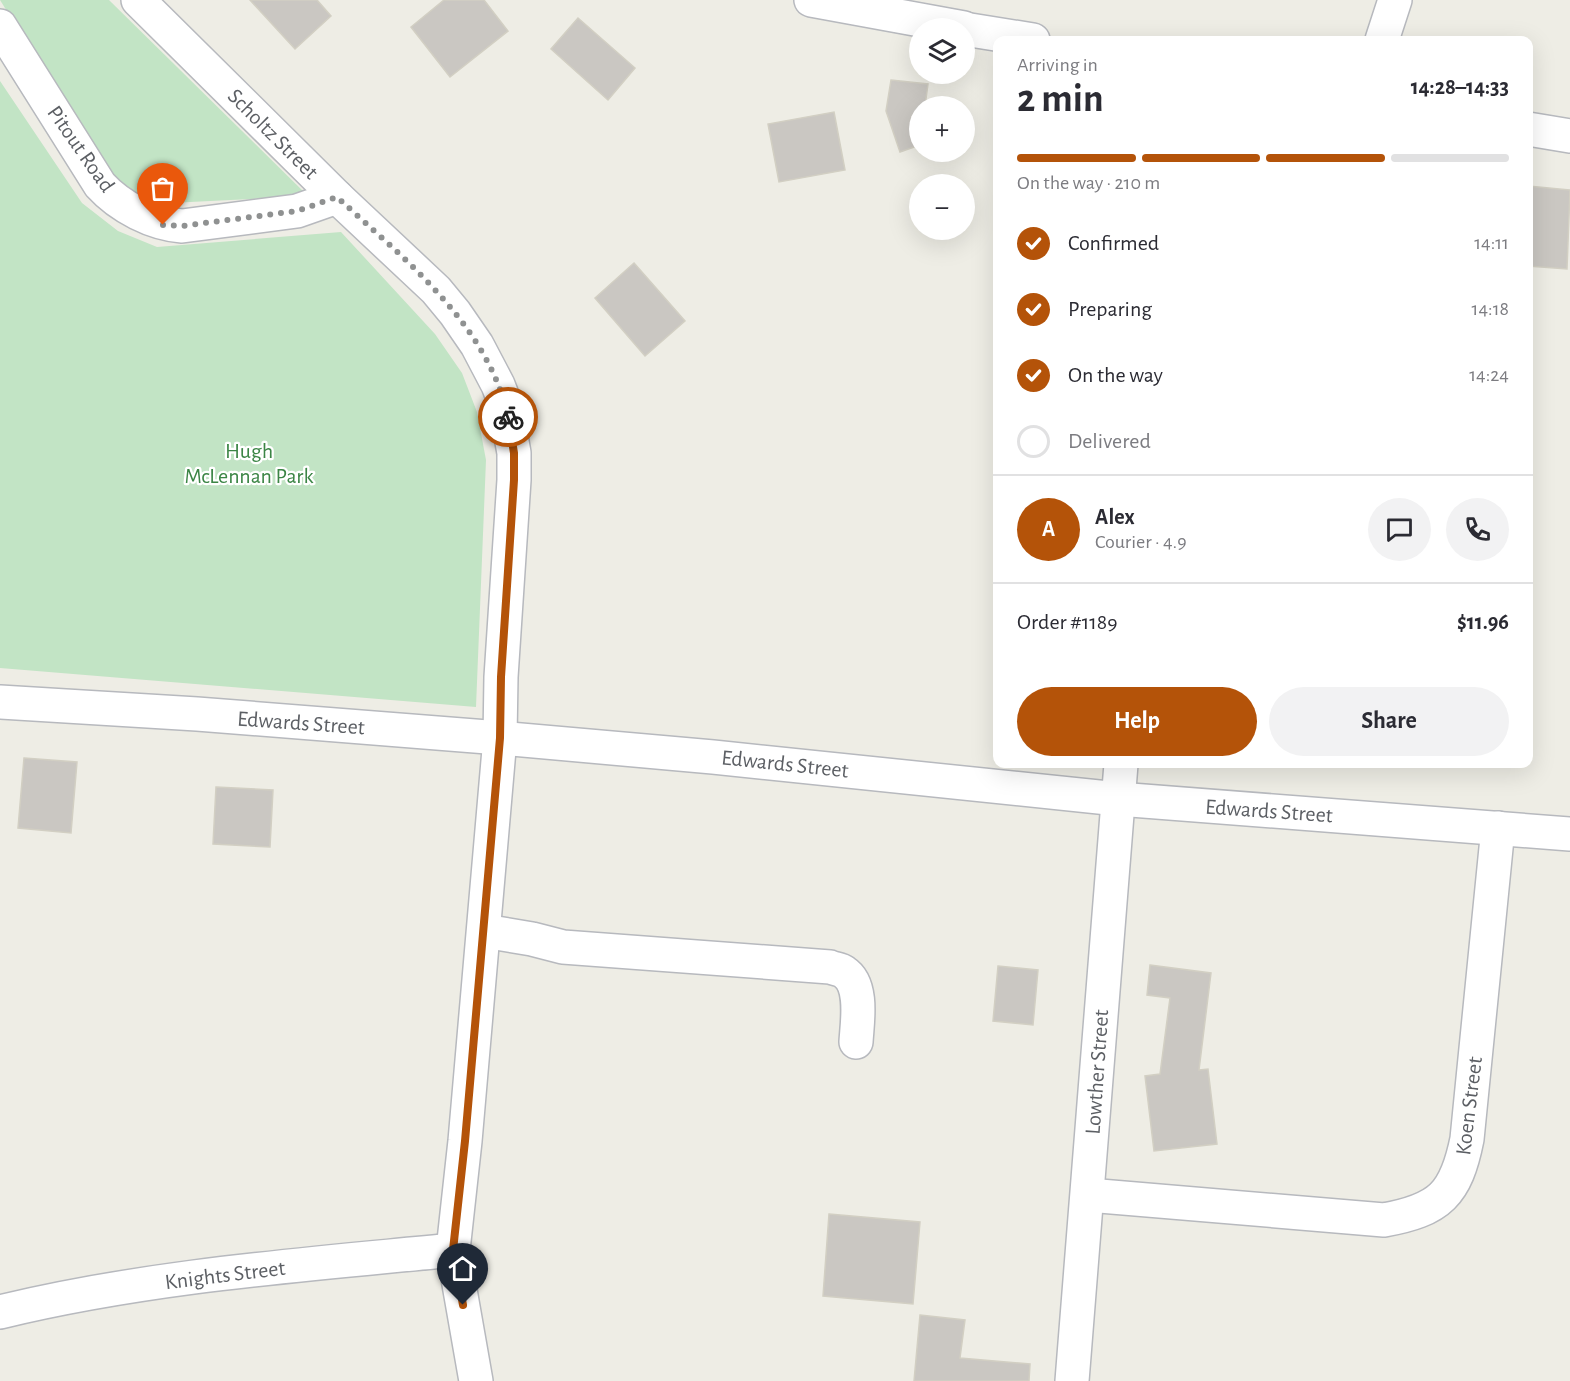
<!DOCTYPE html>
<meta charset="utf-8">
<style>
:root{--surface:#fff;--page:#f2f2f3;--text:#2b2b33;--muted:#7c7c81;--line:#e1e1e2;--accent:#b45309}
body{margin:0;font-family:"Alegreya Sans",sans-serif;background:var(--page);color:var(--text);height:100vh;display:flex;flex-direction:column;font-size:22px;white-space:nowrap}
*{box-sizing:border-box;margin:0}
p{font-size:20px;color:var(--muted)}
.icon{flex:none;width:33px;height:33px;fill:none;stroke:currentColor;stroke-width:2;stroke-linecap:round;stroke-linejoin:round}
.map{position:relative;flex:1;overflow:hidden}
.sheet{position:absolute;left:993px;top:36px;width:540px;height:732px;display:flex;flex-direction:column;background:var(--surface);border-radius:12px;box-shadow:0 6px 24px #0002}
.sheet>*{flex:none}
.controls{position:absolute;left:909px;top:18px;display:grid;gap:12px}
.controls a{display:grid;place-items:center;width:66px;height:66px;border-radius:50%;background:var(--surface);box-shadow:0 6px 24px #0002;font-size:30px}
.pin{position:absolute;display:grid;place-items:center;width:51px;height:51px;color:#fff;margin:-62px -26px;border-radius:50% 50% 50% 0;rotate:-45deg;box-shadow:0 0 6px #0007}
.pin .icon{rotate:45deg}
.courier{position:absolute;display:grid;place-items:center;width:60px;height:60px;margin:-30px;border:4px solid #b45309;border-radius:50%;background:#fff;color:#222;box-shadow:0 2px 8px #0007}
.headline em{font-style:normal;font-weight:600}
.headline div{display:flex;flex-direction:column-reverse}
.headline{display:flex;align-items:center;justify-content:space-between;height:102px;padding:0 24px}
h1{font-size:39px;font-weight:600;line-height:45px}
.bar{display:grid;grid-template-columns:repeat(4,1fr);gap:9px 6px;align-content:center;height:72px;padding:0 24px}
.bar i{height:8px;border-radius:4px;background:var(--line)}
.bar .current{background:var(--accent)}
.bar p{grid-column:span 4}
.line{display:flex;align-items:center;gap:15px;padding:0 24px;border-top:2px solid var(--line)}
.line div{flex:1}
.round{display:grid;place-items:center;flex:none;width:63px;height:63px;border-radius:32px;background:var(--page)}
ol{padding:0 24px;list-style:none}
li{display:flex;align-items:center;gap:18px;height:66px}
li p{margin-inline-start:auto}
li .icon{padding:6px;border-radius:50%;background:var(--accent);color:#fff;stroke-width:4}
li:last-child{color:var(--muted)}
li i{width:33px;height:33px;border:3px solid var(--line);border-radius:50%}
.primary-button{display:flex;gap:12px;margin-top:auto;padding:12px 24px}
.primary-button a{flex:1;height:69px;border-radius:36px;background:var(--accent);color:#fff;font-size:24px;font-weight:600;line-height:69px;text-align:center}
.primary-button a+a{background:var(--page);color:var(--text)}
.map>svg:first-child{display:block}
.green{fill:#c2e4c5}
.building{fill:#cac7c2;stroke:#d2cfc3;stroke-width:1.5}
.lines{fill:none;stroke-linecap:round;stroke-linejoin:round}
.minor-casing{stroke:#b7b9be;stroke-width:36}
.minor{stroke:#fff;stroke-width:33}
.done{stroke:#8f9191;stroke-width:6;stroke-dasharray:0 10.8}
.route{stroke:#b45309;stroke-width:8}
.labels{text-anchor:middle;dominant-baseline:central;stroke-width:4.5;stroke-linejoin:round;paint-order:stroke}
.street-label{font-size:22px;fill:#5c5f64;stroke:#fff}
.park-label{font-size:22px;fill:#3b8545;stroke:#fff}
</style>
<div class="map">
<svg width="1570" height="1381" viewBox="0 0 1570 1381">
<rect width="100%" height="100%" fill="#eeede5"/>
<g class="green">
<path d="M0 0H109L308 196 150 204 111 179Z"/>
<path d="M0 81 82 203 118 231 157 247 341 232 435 334 462 373 477 412 486 460 476 707 0 668Z"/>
</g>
<g class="building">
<path d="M250 0H317L331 16 295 49Z"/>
<path d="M444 0H484L508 31 450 77 411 27Z"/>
<path d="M578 18 635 68 608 100 551 49Z"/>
<path d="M891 80 928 84 925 106H920V145L900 152 886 111Z"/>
<path d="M834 112 845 170 779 182 768 124Z"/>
<path d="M1528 186 1570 190 1567 269 1528 266Z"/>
<path d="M634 263 685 321 645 356 595 298Z"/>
<path d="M24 758 77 762 71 833 18 828Z"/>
<path d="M216 787 273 790 270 847 213 844Z"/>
<path d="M1150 965 1211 973 1199 1070 1208 1069 1217 1144 1154 1151 1145 1076 1160 1074 1170 998 1147 995Z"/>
<path d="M998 966 1038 970 1033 1025 993 1021Z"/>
<path d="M829 1214 920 1222 913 1304 823 1296Z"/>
<path d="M920 1315 965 1320 960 1358 1030 1364 1029 1381H914Z"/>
</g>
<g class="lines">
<g class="minor-casing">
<g id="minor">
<path d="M138 0 337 197 436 290 455 313 477 345 498 385 505 403 514 453V480L501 677 500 738 465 1141 453 1250 476 1381"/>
<path d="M811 0 964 28"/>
<path d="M0 26 100 185C120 207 153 224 182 226L297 211 337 197"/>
<path d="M964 29 1033 40"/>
<path d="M1382 40 1395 0"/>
<path d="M1528 129 1570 136"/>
<path d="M0 702 197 714 500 738 713 757 1118 799 1570 834"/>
<path d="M484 931 532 939 563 947 830 967C834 969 840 969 844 972 864 985 857 1023 856 1042"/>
<path d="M1088 1195 1384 1220C1440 1210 1456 1194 1467 1139L1498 828"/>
<path d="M0 1312C148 1276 302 1265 453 1250"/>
<path d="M1072 1381 1121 764"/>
</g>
</g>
<use href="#minor" class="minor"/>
</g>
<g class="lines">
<path class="done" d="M163 225 182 226 297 211 337 197C403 258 488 324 508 417"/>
<path class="route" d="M463 1305 453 1250 465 1141 500 738 501 677 514 480V453L508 417"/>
</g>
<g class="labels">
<g class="street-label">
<text transform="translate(273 134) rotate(45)">Scholtz Street</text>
<text transform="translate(81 149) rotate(55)">Pitout Road</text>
<text transform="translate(301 723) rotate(4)">Edwards Street</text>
<text transform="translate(785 764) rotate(6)">Edwards Street</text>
<text transform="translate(1269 811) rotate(4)">Edwards Street</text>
<text transform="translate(1097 1072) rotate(-86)">Lowther Street</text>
<text transform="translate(1469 1106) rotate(-83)">Koen Street</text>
<text transform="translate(225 1275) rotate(-7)">Knights Street</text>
</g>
<g class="park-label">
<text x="249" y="451">Hugh<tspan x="249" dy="25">McLennan Park</tspan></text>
</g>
</g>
</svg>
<div class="controls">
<a><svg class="icon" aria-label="layers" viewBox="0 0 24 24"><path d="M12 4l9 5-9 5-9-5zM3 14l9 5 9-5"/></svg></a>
<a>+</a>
<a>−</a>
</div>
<div class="pin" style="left:163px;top:225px;background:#ea580c"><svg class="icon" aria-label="bag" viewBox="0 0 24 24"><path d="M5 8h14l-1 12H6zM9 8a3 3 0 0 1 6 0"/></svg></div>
<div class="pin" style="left:463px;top:1305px;background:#1f2937"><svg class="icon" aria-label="home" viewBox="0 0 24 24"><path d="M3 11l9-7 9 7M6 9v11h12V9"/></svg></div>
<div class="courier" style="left:508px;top:417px"><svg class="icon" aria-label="bike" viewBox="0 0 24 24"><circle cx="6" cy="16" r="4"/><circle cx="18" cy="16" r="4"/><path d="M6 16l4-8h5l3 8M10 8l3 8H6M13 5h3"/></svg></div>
<section class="sheet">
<div class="headline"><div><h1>2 min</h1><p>Arriving in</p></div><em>14:28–14:33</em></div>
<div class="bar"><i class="current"></i><i class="current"></i><i class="current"></i><i></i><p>On the way · 210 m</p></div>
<ol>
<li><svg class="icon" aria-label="check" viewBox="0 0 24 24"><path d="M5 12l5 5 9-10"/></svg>Confirmed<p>14:11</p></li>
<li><svg class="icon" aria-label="check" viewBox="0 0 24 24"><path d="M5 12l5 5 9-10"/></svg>Preparing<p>14:18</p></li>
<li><svg class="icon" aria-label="check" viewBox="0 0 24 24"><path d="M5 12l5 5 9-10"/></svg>On the way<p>14:24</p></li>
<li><i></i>Delivered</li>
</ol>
<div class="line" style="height:108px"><b class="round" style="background:var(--accent);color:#fff">A</b><div><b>Alex</b><p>Courier · 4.9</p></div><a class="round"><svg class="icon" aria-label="chat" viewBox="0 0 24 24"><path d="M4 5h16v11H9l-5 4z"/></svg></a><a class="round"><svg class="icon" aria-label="phone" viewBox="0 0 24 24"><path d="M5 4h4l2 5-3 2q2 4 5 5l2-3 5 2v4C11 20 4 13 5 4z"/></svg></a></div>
<div class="line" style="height:78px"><div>Order #1189</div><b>$11.96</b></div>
<div class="primary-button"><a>Help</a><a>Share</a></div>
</section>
</div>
